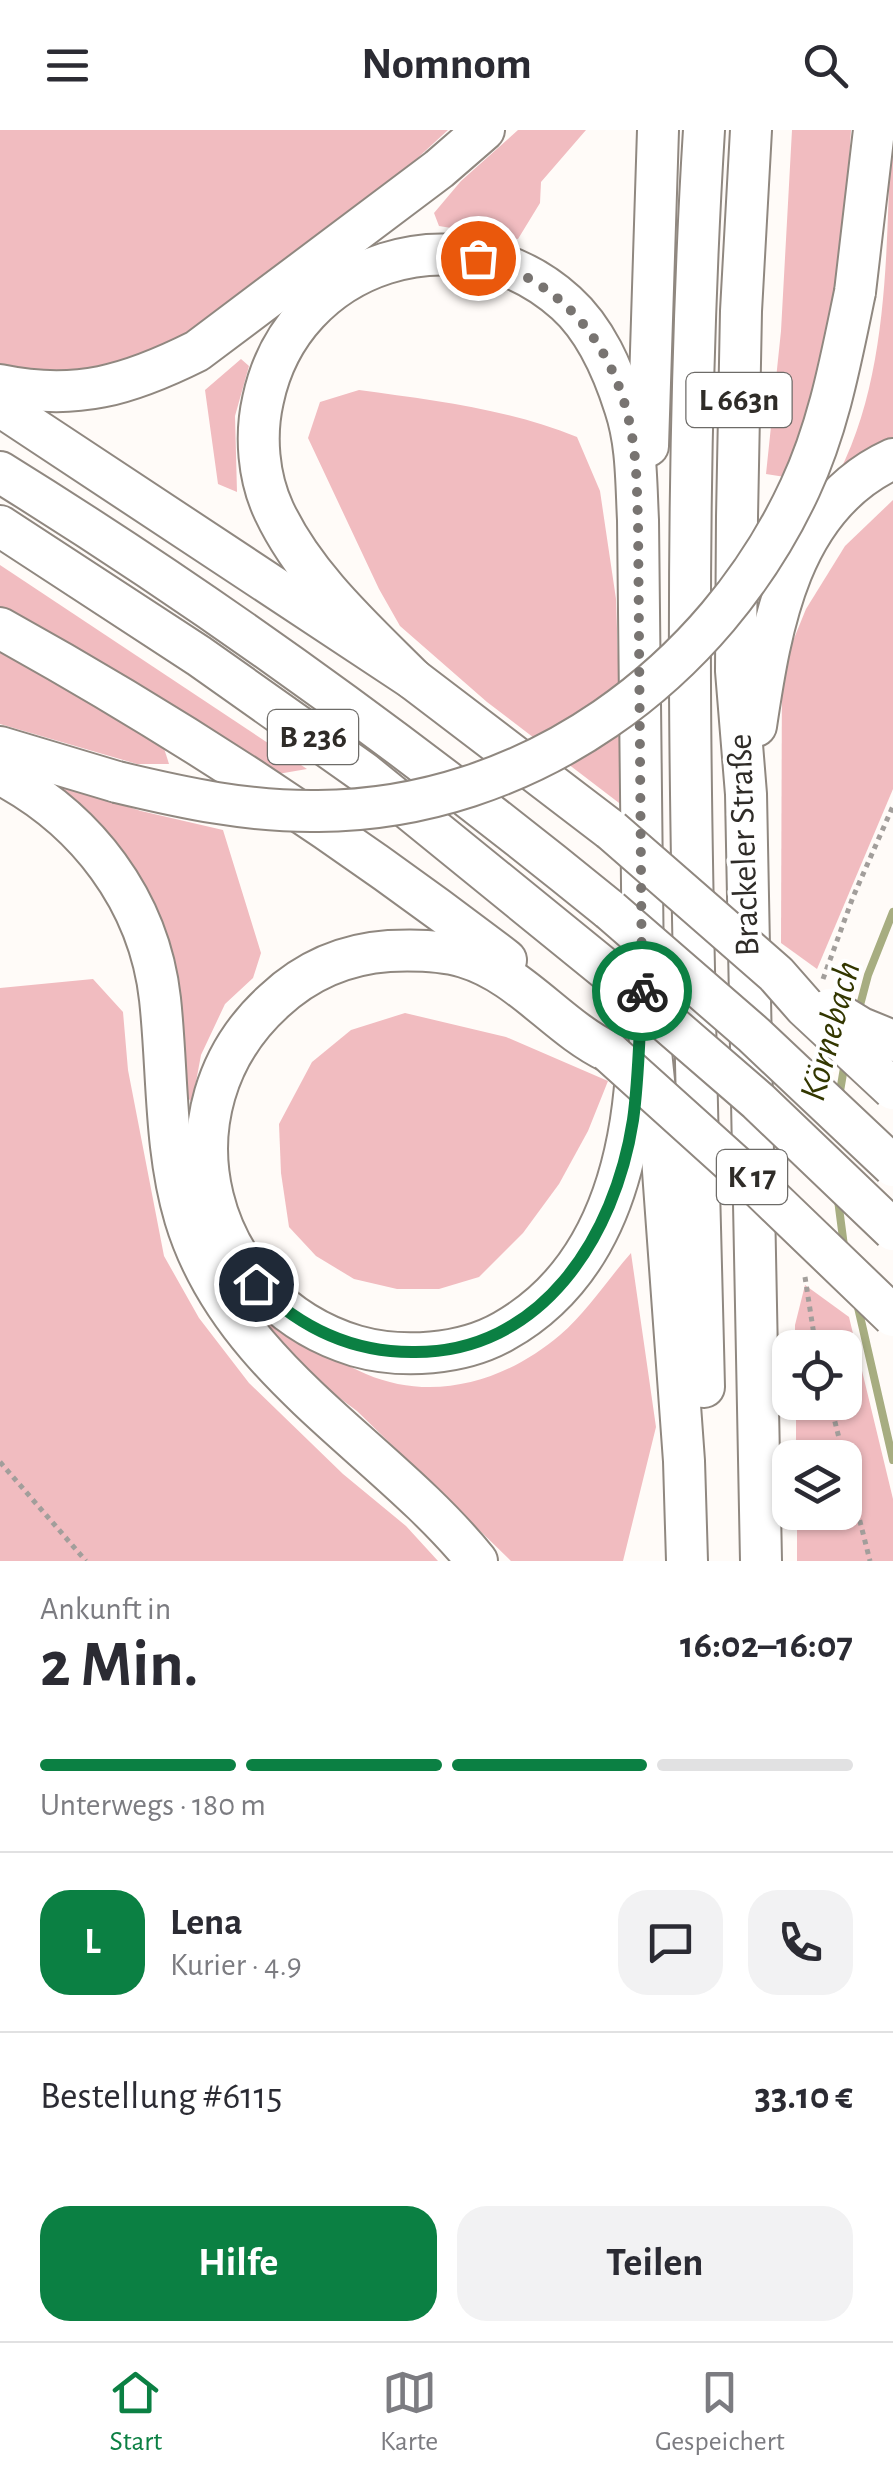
<!DOCTYPE html>
<html lang="de">
<meta charset="utf-8">
<style>
:root{--surface:#fff;--page:#f2f2f3;--text:#2b2b33;--muted:#7c7c81;--line:#e1e1e2;--accent:#0b8043}
body{margin:0;font-family:"Alegreya Sans",sans-serif;background:var(--page);color:var(--text);height:100vh;display:flex;flex-direction:column;font-size:38px;white-space:nowrap}
*{box-sizing:border-box;margin:0}
p{font-size:32px;color:var(--muted)}
.icon{flex:none;width:55px;height:55px;fill:none;stroke:currentColor;stroke-width:2;stroke-linecap:round;stroke-linejoin:round}
.map{position:relative;height:1431px;overflow:hidden}
.details{display:flex;flex-direction:column;background:var(--surface);flex:1}
.details>*{flex:none}
.fabs{position:absolute;left:772px;top:1200px;display:grid;gap:20px}
.fabs a{display:grid;place-items:center;width:90px;height:90px;border-radius:20px;background:var(--surface);box-shadow:0 2px 8px #0004;font-size:50px}
.pin{position:absolute;display:grid;place-items:center;width:85px;height:85px;color:#fff;margin:-42px;border:5px solid #fff;border-radius:50%;box-shadow:0 2px 10px #0007}
.courier{position:absolute;display:grid;place-items:center;width:100px;height:100px;margin:-50px;border:8px solid #0b8043;border-radius:50%;background:#fff;color:#222;box-shadow:0 2px 12px #0007}
.head em{font-style:normal;font-weight:700}
.head div{display:flex;flex-direction:column-reverse}
.head{display:flex;align-items:center;justify-content:space-between;height:170px;padding:0 40px}
h1{font-size:65px;font-weight:700;line-height:75px}
.bar{display:grid;grid-template-columns:repeat(4,1fr);gap:15px 10px;align-content:center;height:120px;padding:0 40px}
.bar i{height:12px;border-radius:8px;background:var(--line)}
.bar .on{background:var(--accent)}
.bar p{grid-column:span 4}
.line{display:flex;align-items:center;gap:25px;padding:0 40px;border-top:2px solid var(--line)}
.line div{flex:1}
.round{display:grid;place-items:center;flex:none;width:105px;height:105px;border-radius:30px;background:var(--page)}
.cta{display:flex;gap:20px;margin-top:auto;padding:20px 40px}
.cta a{flex:1;height:115px;border-radius:30px;background:var(--accent);color:#fff;font-size:40px;font-weight:700;line-height:115px;text-align:center}
.cta a+a{background:var(--page);color:var(--text)}
header{display:flex;justify-content:space-between;align-items:center;height:130px;padding:0 40px;background:var(--surface);font-size:45px;font-weight:700}
.tabs{display:flex;justify-content:space-around;align-items:center;height:140px;border-top:2px solid var(--line);background:var(--surface);font-size:28px;color:var(--muted)}
.tabs a{display:grid;justify-items:center;gap:5px}
.tabs .on{color:var(--accent)}
.map>svg:first-child{display:block}
.forest{fill:#f1bcc0}
.lines{fill:none;stroke-linecap:round;stroke-linejoin:round}
.stream{stroke:#a7ad81;stroke-width:8}
.trunk-casing{stroke:#908880;stroke-width:44}
.path{stroke:#a29e9b;stroke-width:5;stroke-dasharray:5 5;stroke-linecap:butt}
.trunk{stroke:#fff;stroke-width:40}
.trunk-bridge-casing{stroke:#908880;stroke-width:44;stroke-linecap:butt}
.trunk-bridge{stroke:#fff;stroke-width:40}
.done{stroke:#787471;stroke-width:10;stroke-dasharray:0 18}
.route{stroke:#0b8043;stroke-width:12}
.labels{text-anchor:middle;dominant-baseline:central;stroke-width:8;stroke-linejoin:round;paint-order:stroke}
.shield{fill:#fff;stroke:#6d6b68;stroke-width:2.5}
.shield-label{font-size:32px;font-weight:bold;fill:#2f2c28}
.street-label{font-size:35px;fill:#2f2c28;stroke:#fff}
.water-label{font-size:38px;font-style:italic;fill:#333700;stroke:#fff}
</style>
<header><svg class="icon" aria-label="menu" viewBox="0 0 24 24"><path d="M4 6h16M4 12h16M4 18h16"/></svg>Nomnom<svg class="icon" aria-label="search" viewBox="0 0 24 24"><circle cx="10" cy="10" r="6"/><path d="M15 15l6 6"/></svg></header>
<div class="map">
<svg width="893" height="1431" viewBox="0 0 893 1431">
<rect width="100%" height="100%" fill="#fffbf8"/>
<g class="forest">
<path d="M0 0H448L372 70 188 203 147 227 90 245 0 239Z"/>
<path d="M518 0H586L541 52 540 73 518 109 439 96 434 83 461 51Z"/>
<path d="M792 0H851C845 116 827 238 785 347L766 344 781 201Z"/>
<path d="M893 24V314L832 356C887 259 886 135 890 26Z"/>
<path d="M241 229 249 236 235 286 237 362 218 354 205 260Z"/>
<path d="M359 260C432 270 508 279 577 307L600 361 616 469 623 676 487 572 400 496 379 459 308 308 320 272Z"/>
<path d="M893 370V659L817 839 781 813 782 538 806 479 845 416Z"/>
<path d="M0 435 307 639 272 645 0 484Z"/>
<path d="M0 517 163 615 169 634H137L0 594Z"/>
<path d="M45 649 141 681 223 700 261 823 253 848 225 874 201 925 192 973 183 961 177 851Z"/>
<path d="M93 849 123 882 128 940 164 1126 199 1188 249 1253 343 1344 406 1396 438 1431H0V858Z"/>
<path d="M405 883 506 907 608 951 588 1001 559 1054 523 1103 479 1147 439 1159H397L354 1149 316 1126 289 1097 281 1043 279 994 312 932 351 900Z"/>
<path d="M631 1123 656 1297 623 1431H511L357 1281 306 1243 258 1184C296 1199 328 1228 366 1244 434 1273 506 1251 560 1205 587 1182 608 1149 631 1123Z"/>
<path d="M805 1155 849 1187 893 1369V1431H797V1383L845 1382V1328L796 1327V1273L845 1272V1218L795 1217V1195Z"/>
</g>
<g class="lines">
<g class="stream">
<path d="M859 879 868 845 893 782"/>
<path d="M839 967 845 932"/>
<path d="M838 1070 844 1116"/>
<path d="M857 1173 893 1330"/>
</g>
<g class="trunk-casing">
<g id="trunk">
<path d="M751 0 741 181 737 387 736 541 746 664 761 1431"/>
<path d="M855 162 874 0"/>
<path d="M0 255C76 271 129 255 197 221L439 39 484 0"/>
<path d="M0 276 413 549 611 700"/>
<path d="M648 316 658 0"/>
<path d="M0 342C213 474 415 621 610 780"/>
<path d="M0 396 199 526 363 642 609 842"/>
<path d="M0 498C177 596 346 707 506 830"/>
<path d="M413 549C362 498 305 447 274 381 258 347 255 305 263 270 292 131 460 77 566 173 596 200 613 240 625 278 637 314 636 352 638 390L643 845 662 1027 684 1331 687 1431"/>
<path d="M756 596C771 496 790 376 893 329"/>
<path d="M0 617 117 652"/>
<path d="M0 644C86 689 149 770 160 869 168 942 164 1017 185 1088 230 1239 383 1315 477 1431"/>
<path d="M609 922C557 897 521 844 464 827 440 820 414 820 389 821 345 824 306 841 274 871 154 980 204 1170 356 1216 402 1229 462 1225 504 1201 598 1148 629 1045 636 944"/>
<path d="M704 1257C694 838 678 418 704 0"/>
</g>
</g>
<g class="path">
<path d="M823 849 853 767 893 676"/>
<path d="M805 1147 816 1218"/>
<path d="M830 1272 844 1328"/>
<path d="M0 1332 86 1431"/>
<path d="M845 1332 870 1431"/>
</g>
<use href="#trunk" class="trunk"/>
<g class="trunk-bridge-casing">
<g id="trunk-bridge">
<path d="M117 652C184 668 248 682 318 681 527 680 714 544 800 358 829 296 841 229 855 162"/>
<path d="M611 700 776 844 805 877 893 959"/>
<path d="M610 780 754 905 893 1036"/>
<path d="M609 842 758 971 893 1100"/>
<path d="M830 879 861 898 893 911"/>
<path d="M609 922 761 1059 893 1186"/>
</g>
</g>
<use href="#trunk-bridge" class="trunk-bridge"/>
</g>
<g class="lines">
<path class="done" d="M478 128C570 152 623 227 634 320 637 343 637 367 638 390L642 861"/>
<path class="route" d="M256 1154C299 1197 350 1222 412 1222 541 1224 615 1107 633 990 639 948 639 904 642 861"/>
</g>
<g class="labels">
<g class="shield">
<rect x="686.5" y="243" width="105" height="54" rx="8"/>
<rect x="268" y="580" width="90" height="54" rx="8"/>
<rect x="717" y="1020" width="70" height="54" rx="8"/>
</g>
<g class="shield-label">
<text x="739" y="270">L 663n</text>
<text x="313" y="607">B 236</text>
<text x="752" y="1047">K 17</text>
</g>
<g class="street-label">
<text transform="translate(744 715) rotate(-92)">Brackeler Straße</text>
</g>
<g class="water-label">
<text transform="translate(831 901) rotate(-75)">Körnebach</text>
</g>
</g>
</svg>
<div class="fabs">
<a><svg class="icon" aria-label="locate" viewBox="0 0 24 24"><circle cx="12" cy="12" r="6"/><path d="M12 2v4M12 18v4M2 12h4M18 12h4"/></svg></a>
<a><svg class="icon" aria-label="layers" viewBox="0 0 24 24"><path d="M12 4l9 5-9 5-9-5zM3 14l9 5 9-5"/></svg></a>
</div>
<div class="pin" style="left:478px;top:128px;background:#ea580c"><svg class="icon" aria-label="bag" viewBox="0 0 24 24"><path d="M5 8h14l-1 12H6zM9 8a3 3 0 0 1 6 0"/></svg></div>
<div class="pin" style="left:256px;top:1154px;background:#1f2937"><svg class="icon" aria-label="home" viewBox="0 0 24 24"><path d="M3 11l9-7 9 7M6 9v11h12V9"/></svg></div>
<div class="courier" style="left:642px;top:861px"><svg class="icon" aria-label="bike" viewBox="0 0 24 24"><circle cx="6" cy="16" r="4"/><circle cx="18" cy="16" r="4"/><path d="M6 16l4-8h5l3 8M10 8l3 8H6M13 5h3"/></svg></div>
</div>
<section class="details">
<div class="head"><div><h1>2 Min.</h1><p>Ankunft in</p></div><em>16:02–16:07</em></div>
<div class="bar"><i class="on"></i><i class="on"></i><i class="on"></i><i></i><p>Unterwegs · 180 m</p></div>
<div class="line" style="height:180px"><b class="round" style="background:var(--accent);color:#fff">L</b><div><b>Lena</b><p>Kurier · 4.9</p></div><a class="round"><svg class="icon" aria-label="chat" viewBox="0 0 24 24"><path d="M4 5h16v11H9l-5 4z"/></svg></a><a class="round"><svg class="icon" aria-label="phone" viewBox="0 0 24 24"><path d="M5 4h4l2 5-3 2q2 4 5 5l2-3 5 2v4C11 20 4 13 5 4z"/></svg></a></div>
<div class="line" style="height:130px"><div>Bestellung #6115</div><b>33.10 €</b></div>
<div class="cta"><a>Hilfe</a><a>Teilen</a></div>
</section>
<nav class="tabs">
<a class="on"><svg class="icon" aria-label="home" viewBox="0 0 24 24"><path d="M3 11l9-7 9 7M6 9v11h12V9"/></svg>Start</a>
<a><svg class="icon" aria-label="map" viewBox="0 0 24 24"><path d="M3 6l6-2 6 2 6-2v14l-6 2-6-2-6 2zM9 4v14M15 6v14"/></svg>Karte</a>
<a><svg class="icon" aria-label="saved" viewBox="0 0 24 24"><path d="M7 4h10v16l-5-4-5 4z"/></svg>Gespeichert</a>
</nav>
